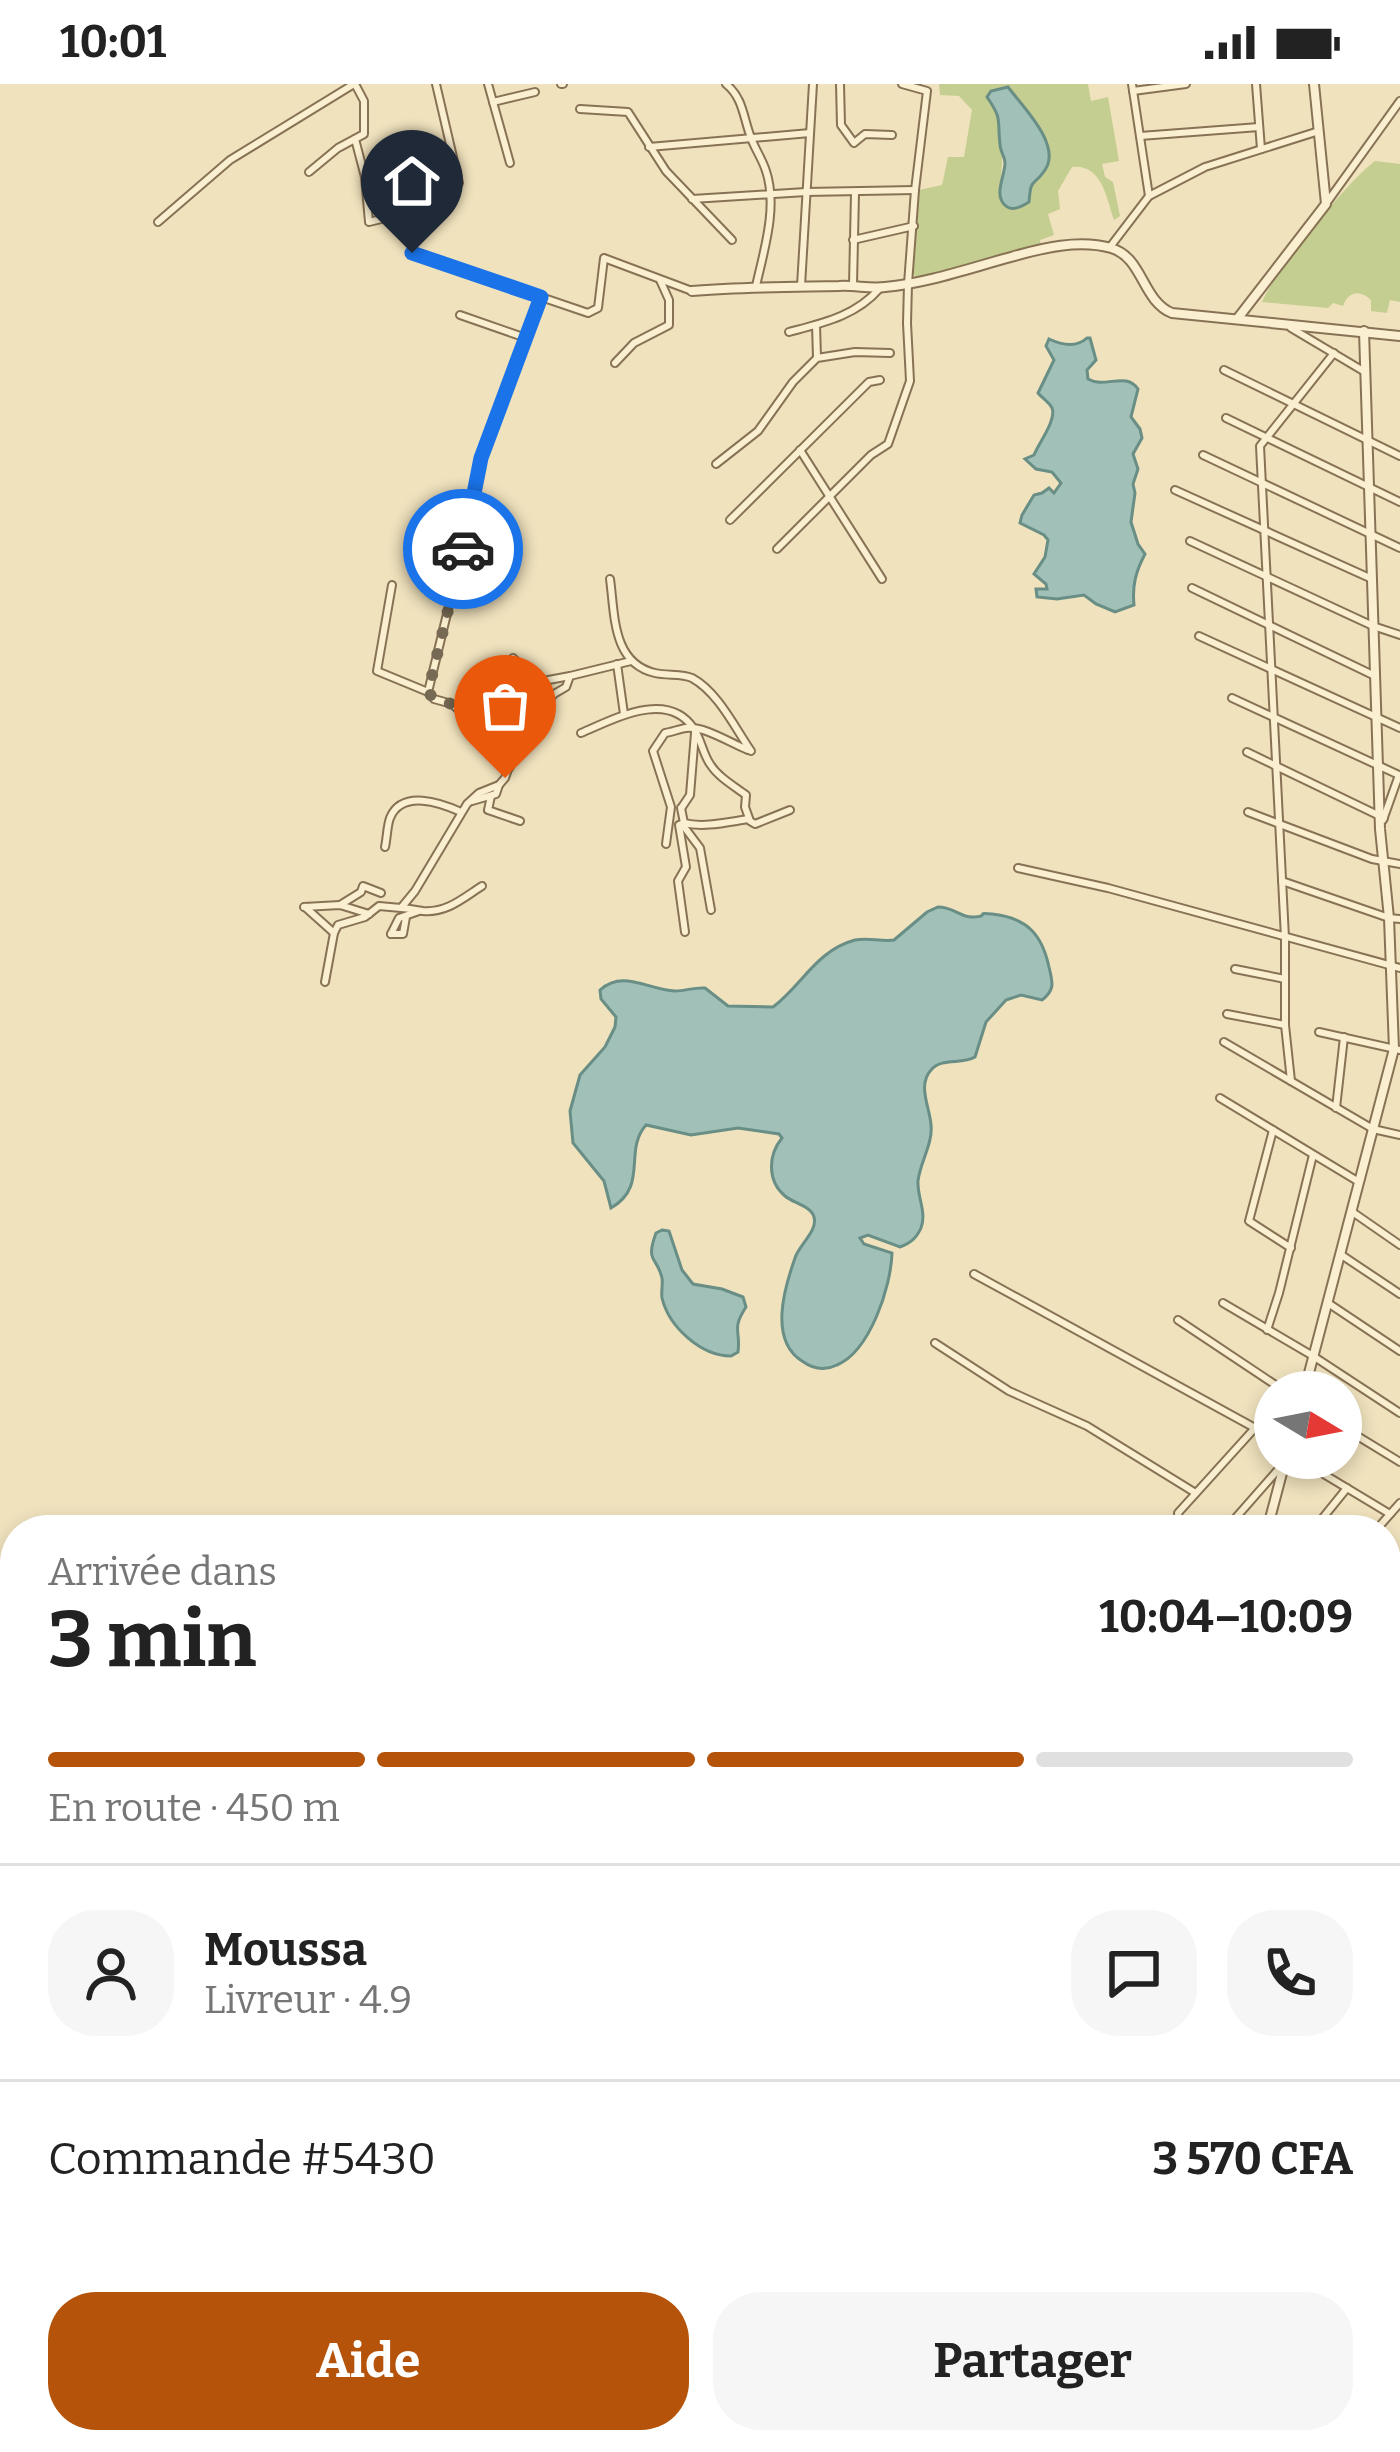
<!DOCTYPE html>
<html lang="fr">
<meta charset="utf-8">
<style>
:root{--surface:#fff;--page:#f6f6f6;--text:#222;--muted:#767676;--line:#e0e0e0;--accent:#b45309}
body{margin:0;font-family:Bitter,serif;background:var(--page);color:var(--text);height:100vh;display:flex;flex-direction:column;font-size:45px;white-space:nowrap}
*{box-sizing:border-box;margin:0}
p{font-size:39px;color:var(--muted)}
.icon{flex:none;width:66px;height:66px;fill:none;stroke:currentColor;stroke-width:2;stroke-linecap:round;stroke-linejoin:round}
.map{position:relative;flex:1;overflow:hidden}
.details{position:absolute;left:0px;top:1431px;width:1401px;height:939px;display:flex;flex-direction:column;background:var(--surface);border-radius:48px 48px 0 0;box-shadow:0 6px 18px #0003}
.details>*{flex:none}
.needle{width:78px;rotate:100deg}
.buttons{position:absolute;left:1254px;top:1287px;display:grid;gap:24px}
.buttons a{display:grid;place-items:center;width:108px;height:108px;border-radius:50%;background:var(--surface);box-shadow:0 6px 18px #0003;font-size:60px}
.pin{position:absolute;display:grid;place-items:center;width:102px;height:102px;color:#fff;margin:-123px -51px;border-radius:50% 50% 50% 0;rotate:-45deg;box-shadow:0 0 12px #0007}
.pin .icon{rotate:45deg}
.courier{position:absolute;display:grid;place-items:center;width:120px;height:120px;margin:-60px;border:9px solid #1a73e8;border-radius:50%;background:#fff;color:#222;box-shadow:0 3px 15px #0007}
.headline em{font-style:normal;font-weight:700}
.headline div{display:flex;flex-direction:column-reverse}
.headline{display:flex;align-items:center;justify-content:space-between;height:204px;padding:0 48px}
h1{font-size:78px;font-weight:700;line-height:90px}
.bar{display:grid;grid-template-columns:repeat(4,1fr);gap:18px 12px;align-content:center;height:144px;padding:0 48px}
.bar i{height:15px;border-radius:9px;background:var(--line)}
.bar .active{background:var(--accent)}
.bar p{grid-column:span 4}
.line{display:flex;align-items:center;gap:30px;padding:0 48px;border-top:3px solid var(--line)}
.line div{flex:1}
.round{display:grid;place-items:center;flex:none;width:126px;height:126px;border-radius:48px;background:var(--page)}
.button{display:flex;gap:24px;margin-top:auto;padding:24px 48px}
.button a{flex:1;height:138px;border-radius:48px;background:var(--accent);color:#fff;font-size:48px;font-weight:700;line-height:138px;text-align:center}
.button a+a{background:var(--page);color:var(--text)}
.status{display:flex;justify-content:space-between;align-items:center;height:84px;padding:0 60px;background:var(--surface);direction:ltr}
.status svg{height:33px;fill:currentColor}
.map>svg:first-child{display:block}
.green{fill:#c4ce90;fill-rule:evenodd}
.water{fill:#a1c0b8;stroke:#688e86;stroke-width:3}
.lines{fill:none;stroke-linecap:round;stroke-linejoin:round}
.minor-casing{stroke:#887255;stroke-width:10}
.tertiary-casing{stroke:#887255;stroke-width:12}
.minor{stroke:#faefd0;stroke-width:6}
.tertiary{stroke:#faefd0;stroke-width:8}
.done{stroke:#776a54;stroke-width:12;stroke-dasharray:0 21.6}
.route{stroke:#1a73e8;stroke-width:15}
</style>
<div class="status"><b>10:01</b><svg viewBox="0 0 49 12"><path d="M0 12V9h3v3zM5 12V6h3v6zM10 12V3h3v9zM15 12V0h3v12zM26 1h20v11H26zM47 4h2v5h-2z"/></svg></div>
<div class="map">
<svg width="1400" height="2368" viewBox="0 0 1400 2368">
<rect width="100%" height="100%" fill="#f0e2bd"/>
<g class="green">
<path d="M939 0H1088L1091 17 1108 13 1119 77 1102 80 1105 93 1113 98 1120 132 1114 136C1106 113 1102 80 1072 83L1058 107 1060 125 1048 130 1054 151 1040 156 1041 162 921 194 913 191 919 106 942 101 948 73H964L972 26 959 12 940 11ZM1008 3 1048 57C1054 80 1041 85 1030 102V114L1000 105C1003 74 1006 42 988 13Z"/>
<path d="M1375 77 1400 80V218L1390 216 1387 229 1371 227V216C1360 205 1348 208 1343 222L1333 219 1328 224 1262 218C1276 185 1347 98 1375 77Z"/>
</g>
<g class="water">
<path d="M1008 3C1023 23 1062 61 1045 86 1033 104 1031 92 1029 118 1021 123 1010 129 1003 119 995 108 1005 91 1005 79 1005 73 1000 67 1000 60 997 36 1003 36 987 13L991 7Z"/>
<path d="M1087 254H1090L1096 276 1087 286 1088 295C1105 305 1126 287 1138 305L1131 333 1140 345 1142 354 1133 370 1138 385 1133 400 1135 409 1131 438 1138 460 1145 470C1136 487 1132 501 1134 521L1115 528 1096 520 1084 511 1057 515 1037 513 1036 505H1047L1046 500 1034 490 1045 473 1048 456 1044 451 1020 439 1022 431 1034 411 1042 409 1049 404 1054 409 1061 399 1052 388 1036 385 1025 375 1034 371C1038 360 1057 336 1052 324 1049 318 1042 314 1038 309L1054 276 1046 262 1049 255C1062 261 1076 264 1087 254Z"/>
<path d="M938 823C954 823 961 834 973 833 992 832 973 828 992 830 1028 834 1042 851 1049 883 1053 899 1055 906 1042 916L1021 911 1006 916 986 938 975 973C961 981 942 973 931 986 917 1001 930 1024 931 1041 933 1060 920 1078 918 1097 917 1113 927 1128 921 1144 916 1155 910 1159 900 1163L868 1151 860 1154 864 1160 892 1169C891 1203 870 1267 837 1281 825 1287 813 1285 802 1277 769 1256 784 1205 795 1174 799 1161 818 1147 814 1133 811 1122 793 1119 785 1112 767 1097 768 1071 782 1054L779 1050 738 1044 691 1051 646 1041C623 1067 649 1102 611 1124L604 1097 573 1059 570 1027 580 991 605 963 615 943 616 933 601 915 600 906C623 885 648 906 675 907 686 907 694 903 705 904L728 922 773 923C802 901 817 866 855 856 868 853 881 858 894 856L927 828Z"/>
<path d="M662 1146 669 1147 682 1186 693 1200 722 1205 743 1213 746 1223C731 1246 741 1246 738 1268L731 1272C701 1272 669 1243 662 1214 661 1207 663 1201 662 1194 657 1172 645 1179 656 1149Z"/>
</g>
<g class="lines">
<g class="minor-casing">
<g id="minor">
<path d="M436 0 459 99 419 110 412 169 588 229 598 224 604 174 692 207"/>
<path d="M488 0 510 79"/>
<path d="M561 0H563"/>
<path d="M726 0C743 14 743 32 750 51 754 64 762 74 766 87 778 123 764 166 756 202"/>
<path d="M840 0 841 41 854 59 865 50 892 51"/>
<path d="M1132 0 1149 112"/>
<path d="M1256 0 1261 65"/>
<path d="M1133 7 1186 0"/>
<path d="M493 18 535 8"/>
<path d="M580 25 628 28 666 87 732 156"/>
<path d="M1140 52 1259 43"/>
<path d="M355 55 365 93 369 138 419 126"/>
<path d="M649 63 810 49"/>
<path d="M309 88 338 64 364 50V17L355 0"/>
<path d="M692 115 806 108 915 106"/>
<path d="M1328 117 1400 17"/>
<path d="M158 138 230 76 354 0"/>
<path d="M853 156 914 142"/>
<path d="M1110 163 1149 112 1205 83 1319 47"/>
<path d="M853 201 855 109"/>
<path d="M801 202 813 0"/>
<path d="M460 231 526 254"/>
<path d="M816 241 817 273"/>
<path d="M1291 244 1365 288"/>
<path d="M789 248C823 239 856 232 880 204"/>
<path d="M615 279 634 259 669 241V216L660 196"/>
<path d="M1224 286 1400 372"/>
<path d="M1226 334 1400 418"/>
<path d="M800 366 882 495"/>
<path d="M1203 371 1400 464"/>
<path d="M716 380 758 347 793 298 817 274 855 268 890 269"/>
<path d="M1175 406 1372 495"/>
<path d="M730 436 869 298 880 296"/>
<path d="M1190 457 1373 542 1400 551"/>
<path d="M777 465 871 371 888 360 910 297 907 239 908 200 915 106 927 7 902 0"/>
<path d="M610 495C615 531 612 579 655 589 667 592 682 589 692 594 718 608 735 644 751 667"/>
<path d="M392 501 377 587 428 608 434 615 452 620 459 626 484 628 500 642 513 644 533 636"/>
<path d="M1192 504 1375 592"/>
<path d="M1199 552 1400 644"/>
<path d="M513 574 538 598 570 592"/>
<path d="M617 580 624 630"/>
<path d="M428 608 464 460 481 374 541 213"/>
<path d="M1232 614 1399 691"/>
<path d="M581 649C614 635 668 605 694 645 701 655 703 670 710 680 718 693 734 702 746 711L745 723 750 737 755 740 790 726"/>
<path d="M1247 668 1384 734"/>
<path d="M491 712 488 726 520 737"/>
<path d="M472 717 496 710 499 701"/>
<path d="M682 723 690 711 695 649"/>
<path d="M681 724 685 744 700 764 711 826"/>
<path d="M1248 728 1372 775 1400 780"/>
<path d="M1383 736 1399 691"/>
<path d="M666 760 671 723 653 667 665 649C672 648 679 645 686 644 705 642 730 659 748 666"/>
<path d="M385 763C387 754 387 742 390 734 402 705 441 719 461 728"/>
<path d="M1018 784 1108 804 1400 884"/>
<path d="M1282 797 1389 834 1400 835"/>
<path d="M340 821 361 808 363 802 381 809"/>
<path d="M304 823 340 821 369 830"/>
<path d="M305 823 334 849"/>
<path d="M401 824C408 824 415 826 423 827 447 829 463 814 482 802"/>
<path d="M685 848 678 797 686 783 679 741 684 739C704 744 728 738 749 735"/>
<path d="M391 850 399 834 419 827"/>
<path d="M391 850H403L406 833"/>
<path d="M1235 885 1285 895"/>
<path d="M325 898 334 849 338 841 365 833 379 822 401 824 415 807 467 720 479 709 499 701 505 694 513 671 547 618 554 610 566 603 570 592 631 577"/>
<path d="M1227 930 1285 941"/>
<path d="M1319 948 1400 966"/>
<path d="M1224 958 1373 1045 1400 1051"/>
<path d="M1291 997 1285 941V854L1260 362 1334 269"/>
<path d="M1220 1014 1359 1098"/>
<path d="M1336 1024 1344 953"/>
<path d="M1273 1046 1249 1137 1291 1164"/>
<path d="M1351 1127 1400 1161"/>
<path d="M1340 1170 1400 1210"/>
<path d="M974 1190 1255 1344 1275 1359"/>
<path d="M1223 1219 1313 1272 1400 1329"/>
<path d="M1328 1219 1400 1267"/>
<path d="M1178 1236 1286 1308"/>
<path d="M1267 1246 1279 1209 1313 1071"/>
<path d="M935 1259 1009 1307 1087 1342 1194 1408"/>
<path d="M1341 1342 1400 1378"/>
<path d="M1297 1374 1390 1430"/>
<path d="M1270 1434 1292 1446"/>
<path d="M1187 1446 1179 1439 1178 1429 1254 1345"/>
<path d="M1225 1446 1283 1380"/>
<path d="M1313 1446 1347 1404"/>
<path d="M1376 1446 1400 1419"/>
<path d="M1386 1497 1400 1505"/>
<path d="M1386 1517 1400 1497"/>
<path d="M1386 1556 1400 1563"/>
<path d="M1386 1721 1400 1724"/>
<path d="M1386 1772 1400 1775"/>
<path d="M1386 1825 1400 1828"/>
<path d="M7 1896 3 1923 11 1956"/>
<path d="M1386 1918 1400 1921"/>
<path d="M1386 1984 1400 1987"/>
<path d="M1386 2084 1400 1993"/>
<path d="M1386 2225 1400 2228"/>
<path d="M1386 2274 1400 2277"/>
<path d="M1386 2330 1400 2332"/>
<path d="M400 2355 420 2368"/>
<path d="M548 2355 563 2368"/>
<path d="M335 2368 342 2355"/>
<path d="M431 2368 440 2355"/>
<path d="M1221 2368 1224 2355"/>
<path d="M1272 2368 1276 2355"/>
</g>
</g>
<g class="tertiary-casing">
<g id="tertiary">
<path d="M692 207C741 203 790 203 839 202 855 201 870 205 885 203 928 199 970 184 1011 173 1042 164 1079 155 1111 164 1143 173 1142 217 1172 229L1400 252"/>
<path d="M1238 234 1326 120 1314 0"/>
<path d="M1304 1308 1394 965 1389 834 1380 745 1364 247"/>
<path d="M1267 1446 1286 1374"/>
<path d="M0 1895 15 1898"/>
<path d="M624 2355 636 2368"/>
<path d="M494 2368 503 2355"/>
<path d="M1130 2368 1133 2355"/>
</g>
</g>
<use href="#minor" class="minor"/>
<use href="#tertiary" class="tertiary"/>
</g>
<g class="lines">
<path class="done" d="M463 465 428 608 434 615 452 620 459 626 484 628 500 642 513 644 536 635 513 671 505 694"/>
<path class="route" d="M412 169 541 213 481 374 463 465"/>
</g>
</svg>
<div class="buttons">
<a><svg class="needle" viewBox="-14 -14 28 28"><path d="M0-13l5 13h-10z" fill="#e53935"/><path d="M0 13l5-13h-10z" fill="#767676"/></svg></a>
</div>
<div class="pin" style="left:505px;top:694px;background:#ea580c"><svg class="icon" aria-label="bag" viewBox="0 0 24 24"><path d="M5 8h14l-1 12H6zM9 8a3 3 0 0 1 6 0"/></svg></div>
<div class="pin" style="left:412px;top:169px;background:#1f2937"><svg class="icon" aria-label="home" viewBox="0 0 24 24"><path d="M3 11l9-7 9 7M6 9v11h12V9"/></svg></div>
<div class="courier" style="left:463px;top:465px"><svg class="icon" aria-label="car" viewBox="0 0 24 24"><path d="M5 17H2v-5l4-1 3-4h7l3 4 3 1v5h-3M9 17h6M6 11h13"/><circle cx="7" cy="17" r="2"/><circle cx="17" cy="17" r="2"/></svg></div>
<section class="details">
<div class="headline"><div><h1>3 min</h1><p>Arrivée dans</p></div><em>10:04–10:09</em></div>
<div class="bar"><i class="active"></i><i class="active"></i><i class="active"></i><i></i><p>En route · 450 m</p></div>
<div class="line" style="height:216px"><a class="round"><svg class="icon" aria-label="person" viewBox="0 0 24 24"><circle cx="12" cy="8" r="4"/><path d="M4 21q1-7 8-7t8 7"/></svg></a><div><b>Moussa</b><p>Livreur · 4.9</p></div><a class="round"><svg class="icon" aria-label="chat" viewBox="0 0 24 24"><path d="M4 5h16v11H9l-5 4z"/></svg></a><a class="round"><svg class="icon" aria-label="phone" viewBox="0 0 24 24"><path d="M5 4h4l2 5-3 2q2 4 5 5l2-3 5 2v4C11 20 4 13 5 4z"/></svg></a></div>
<div class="line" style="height:156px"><div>Commande #5430</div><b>3 570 CFA</b></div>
<div class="button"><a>Aide</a><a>Partager</a></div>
</section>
</div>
